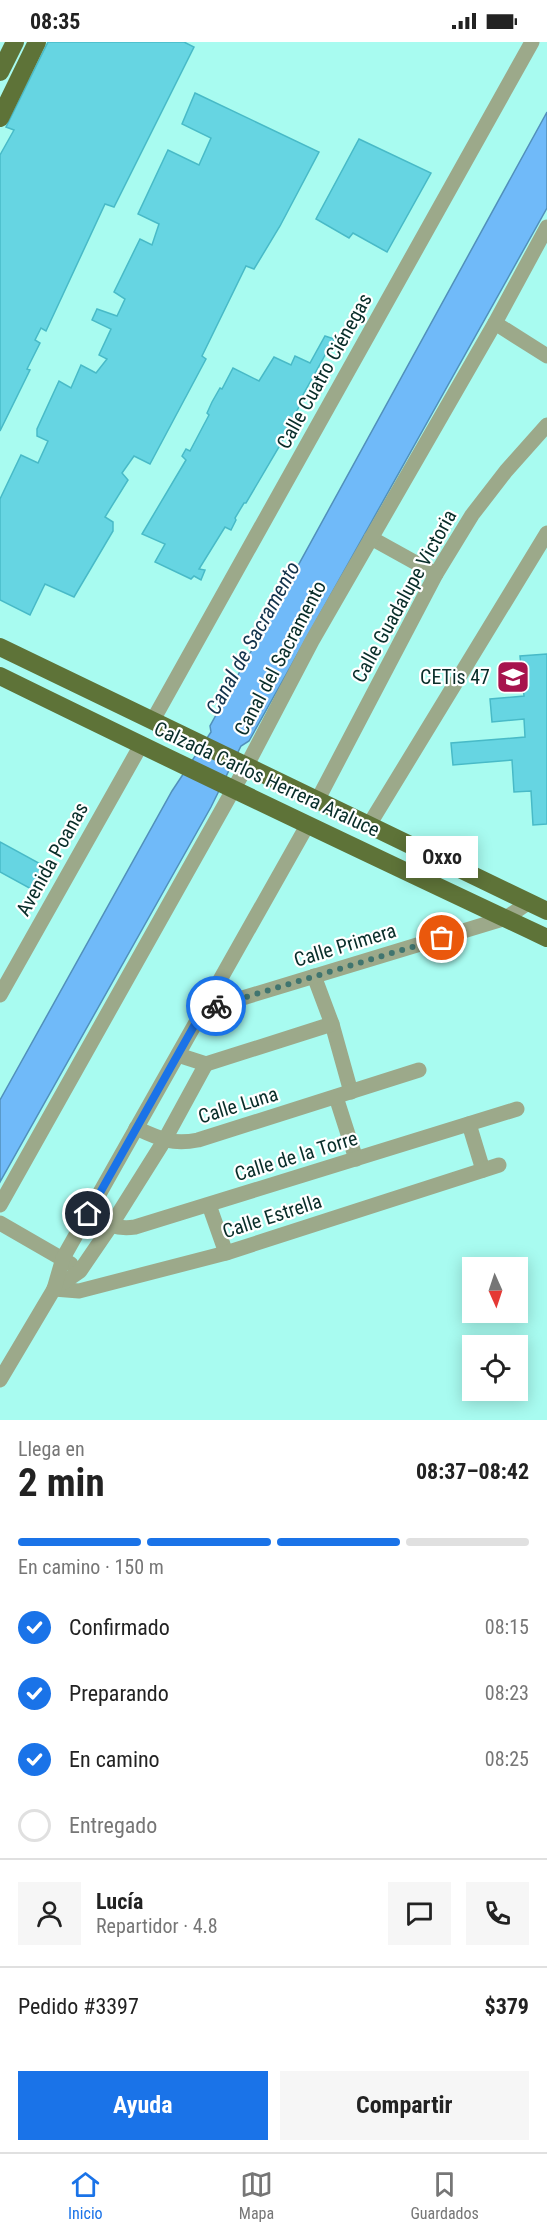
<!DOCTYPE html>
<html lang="es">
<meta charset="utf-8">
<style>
:root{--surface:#fff;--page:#f6f6f6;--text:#222;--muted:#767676;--line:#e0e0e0;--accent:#1a73e8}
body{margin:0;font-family:"Roboto Condensed",sans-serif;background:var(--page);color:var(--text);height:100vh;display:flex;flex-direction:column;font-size:22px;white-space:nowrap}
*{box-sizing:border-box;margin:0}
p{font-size:20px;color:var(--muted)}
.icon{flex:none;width:33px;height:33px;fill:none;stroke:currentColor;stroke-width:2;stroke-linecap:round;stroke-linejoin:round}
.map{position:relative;height:1378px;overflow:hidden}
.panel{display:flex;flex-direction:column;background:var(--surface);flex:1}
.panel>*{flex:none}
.needle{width:39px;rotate:177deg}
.tools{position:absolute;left:462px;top:1215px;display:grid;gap:12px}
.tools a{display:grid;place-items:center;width:66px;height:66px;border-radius:0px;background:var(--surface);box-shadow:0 3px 15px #0003;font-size:30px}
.pin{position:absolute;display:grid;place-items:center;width:51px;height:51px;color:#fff;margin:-26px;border:3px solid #fff;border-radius:50%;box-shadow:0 2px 6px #0007}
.courier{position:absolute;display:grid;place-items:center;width:60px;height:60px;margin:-30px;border:4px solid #1a73e8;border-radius:50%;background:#fff;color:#222;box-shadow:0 2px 8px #0007}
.bubble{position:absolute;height:42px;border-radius:0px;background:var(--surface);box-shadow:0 3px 15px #0003;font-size:20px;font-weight:700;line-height:42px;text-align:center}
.overview em{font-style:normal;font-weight:700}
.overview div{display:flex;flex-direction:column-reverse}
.overview{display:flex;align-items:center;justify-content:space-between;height:102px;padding:0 18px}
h1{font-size:39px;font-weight:700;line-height:45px}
.bar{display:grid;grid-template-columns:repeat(4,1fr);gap:9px 6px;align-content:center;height:72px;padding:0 18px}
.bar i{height:8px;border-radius:4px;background:var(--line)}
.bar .current{background:var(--accent)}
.bar p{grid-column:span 4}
.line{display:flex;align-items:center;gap:15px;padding:0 18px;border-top:2px solid var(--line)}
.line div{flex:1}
.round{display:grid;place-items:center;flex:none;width:63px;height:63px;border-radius:0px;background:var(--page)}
ol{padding:0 18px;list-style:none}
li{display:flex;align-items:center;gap:18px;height:66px}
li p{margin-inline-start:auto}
li .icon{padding:6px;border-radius:50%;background:var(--accent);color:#fff;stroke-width:4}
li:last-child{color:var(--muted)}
li i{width:33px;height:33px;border:3px solid var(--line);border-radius:50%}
.cta{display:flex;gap:12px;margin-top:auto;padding:12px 18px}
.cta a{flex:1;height:69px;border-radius:0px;background:var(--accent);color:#fff;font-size:24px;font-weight:700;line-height:69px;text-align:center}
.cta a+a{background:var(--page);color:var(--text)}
.status{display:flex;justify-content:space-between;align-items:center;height:42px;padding:0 30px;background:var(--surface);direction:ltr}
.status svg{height:16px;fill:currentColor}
.menu{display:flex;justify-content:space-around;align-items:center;height:84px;border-top:2px solid var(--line);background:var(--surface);font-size:16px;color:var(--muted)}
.menu a{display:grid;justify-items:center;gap:3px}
.menu .current{color:var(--accent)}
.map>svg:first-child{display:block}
.water{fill:#70baf9;stroke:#5190bb;stroke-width:1.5}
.building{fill:#66d5e2;stroke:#48bac7;stroke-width:1.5}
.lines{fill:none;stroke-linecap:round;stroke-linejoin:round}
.minor{stroke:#9ca98a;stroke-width:15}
.major{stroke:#5e7338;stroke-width:18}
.done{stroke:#40756f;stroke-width:6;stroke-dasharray:0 10.8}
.route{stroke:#1a73e8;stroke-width:8}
.labels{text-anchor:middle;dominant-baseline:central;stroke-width:4.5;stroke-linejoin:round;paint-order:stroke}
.street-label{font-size:20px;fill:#082d29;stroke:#fff}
.poi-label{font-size:20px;fill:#082d29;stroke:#fff;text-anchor:end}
.water-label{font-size:21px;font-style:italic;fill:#13334c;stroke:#fff}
</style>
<div class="status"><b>08:35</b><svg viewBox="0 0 49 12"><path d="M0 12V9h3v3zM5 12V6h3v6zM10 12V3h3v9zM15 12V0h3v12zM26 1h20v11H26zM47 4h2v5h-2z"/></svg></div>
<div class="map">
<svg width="547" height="1378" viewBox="0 0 547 1378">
<rect width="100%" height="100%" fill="#a8fbf0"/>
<path class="water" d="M547 70V166L249 699 241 704 211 765 0 1140V1058L172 749 211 690 210 684Z"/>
<g class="building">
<path d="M48 0H184L194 5 114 165 105 162 46 289 41 286 35 298 40 301 27 327 30 328 0 389V113L14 88 6 85Z"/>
<path d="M195 51 319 110 280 184 254 227 246 224 202 314 206 317 150 422 134 414 122 431 128 438 105 475 113 480V489L74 555 45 542 30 573 0 558V457L21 413 38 421 48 399 37 394V387L59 339 71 346 81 323 96 331 107 317 99 313 111 287 92 278 97 267 117 274 125 257 114 250 140 197 152 203 159 182 138 172 168 108 199 123 211 96 182 82Z"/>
<path d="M359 97 431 131 387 210 353 191 349 196 316 177Z"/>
<path d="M325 294 334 297 298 362 300 363 283 394V398L246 461H244L235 476 236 478 231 488 225 485 199 527 205 528 201 538 194 534 191 537 155 520 165 502 142 492 186 418 182 414 186 407 190 409 209 373 207 371 212 360 220 346 222 347 233 326 259 339 274 315 291 323 295 314 310 321Z"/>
<path d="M547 612V782L533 783 531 749 514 750 512 718 453 723 451 701 525 695 524 677 492 680 490 657 524 654 520 614Z"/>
<path d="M0 800 46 825 33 848 0 830Z"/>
</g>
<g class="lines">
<g class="minor">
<path d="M495 281 547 314"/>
<path d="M371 496 436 532"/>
<path d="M153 678 532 0"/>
<path d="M317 759 436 532 472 473 506 429 547 383"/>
<path d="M369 783 547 491"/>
<path d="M314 934 332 982 351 1050"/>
<path d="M0 953 141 703"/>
<path d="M203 968 506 876 529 860"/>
<path d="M178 1013 206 1022 332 982"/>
<path d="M336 1055 356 1117"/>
<path d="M469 1082 483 1128"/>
<path d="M136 1086C160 1097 172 1103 198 1098L419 1028"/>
<path d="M0 1163 246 725 312 599 495 281 547 185"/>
<path d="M209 1163 226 1211"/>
<path d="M88 1172C104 1181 115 1188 135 1185L517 1067"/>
<path d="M0 1181 71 1222"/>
<path d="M54 1247 79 1249 226 1211 499 1123"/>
<path d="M54 1247 80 1229 110 1185 164 1099 206 1022"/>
<path d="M0 1338 54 1247 63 1216 308 782"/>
</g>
<g class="major">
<path d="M0 30 15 0"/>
<path d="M0 76 37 0"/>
<path d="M0 605 547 869"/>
<path d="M0 634C181 723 364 810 547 896"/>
</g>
</g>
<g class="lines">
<path class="done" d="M216 964 442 896"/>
<path class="route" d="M88 1172 203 968 216 964"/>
</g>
<defs>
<g id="school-square" transform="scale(1.725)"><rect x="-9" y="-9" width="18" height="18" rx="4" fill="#a7134d" stroke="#fff"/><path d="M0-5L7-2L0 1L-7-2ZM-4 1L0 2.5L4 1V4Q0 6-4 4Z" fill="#fff"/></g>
</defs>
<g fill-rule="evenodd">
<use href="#school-square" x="513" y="635"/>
</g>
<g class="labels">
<g class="street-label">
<text transform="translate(324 329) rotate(-61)">Calle Cuatro Ciénegas</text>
<text transform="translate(404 554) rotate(-61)">Calle Guadalupe Victoria</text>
<text transform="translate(280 616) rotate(-62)">Canal del Sacramento</text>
<text transform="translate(267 737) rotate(25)">Calzada Carlos Herrera Araluce</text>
<text transform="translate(52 817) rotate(-61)">Avenida Poanas</text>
<text transform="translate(345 903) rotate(-17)">Calle Primera</text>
<text transform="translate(238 1063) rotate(-17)">Calle Luna</text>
<text transform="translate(296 1114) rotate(-17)">Calle de la Torre</text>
<text transform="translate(272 1174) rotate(-18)">Calle Estrella</text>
</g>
<g class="poi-label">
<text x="490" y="635">CETis 47</text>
</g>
<g class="water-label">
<text transform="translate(253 596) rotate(-61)">Canal de Sacramento</text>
</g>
</g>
</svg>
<div class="tools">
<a><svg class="needle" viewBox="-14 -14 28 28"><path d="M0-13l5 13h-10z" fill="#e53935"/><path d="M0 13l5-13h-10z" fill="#767676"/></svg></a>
<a><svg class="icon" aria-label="locate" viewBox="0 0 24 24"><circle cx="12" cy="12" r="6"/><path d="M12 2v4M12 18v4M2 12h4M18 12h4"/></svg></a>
</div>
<div class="pin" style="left:442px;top:896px;background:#ea580c"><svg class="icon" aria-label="bag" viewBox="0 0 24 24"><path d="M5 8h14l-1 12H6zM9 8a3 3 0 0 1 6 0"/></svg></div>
<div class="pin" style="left:88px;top:1172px;background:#1f2937"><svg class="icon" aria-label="home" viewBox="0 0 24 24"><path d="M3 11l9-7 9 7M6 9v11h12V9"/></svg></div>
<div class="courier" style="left:216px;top:964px"><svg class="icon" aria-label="bike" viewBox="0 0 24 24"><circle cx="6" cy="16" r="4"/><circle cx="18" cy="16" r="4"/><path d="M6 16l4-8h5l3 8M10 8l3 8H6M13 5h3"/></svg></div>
<div class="bubble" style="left:406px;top:794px;width:72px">Oxxo</div>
</div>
<section class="panel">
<div class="overview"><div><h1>2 min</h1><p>Llega en</p></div><em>08:37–08:42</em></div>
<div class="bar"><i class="current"></i><i class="current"></i><i class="current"></i><i></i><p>En camino · 150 m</p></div>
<ol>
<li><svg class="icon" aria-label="check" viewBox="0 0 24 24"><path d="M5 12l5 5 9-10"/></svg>Confirmado<p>08:15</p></li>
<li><svg class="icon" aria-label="check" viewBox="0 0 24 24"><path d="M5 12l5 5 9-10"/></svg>Preparando<p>08:23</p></li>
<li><svg class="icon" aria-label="check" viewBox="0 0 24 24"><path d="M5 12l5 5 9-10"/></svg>En camino<p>08:25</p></li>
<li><i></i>Entregado</li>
</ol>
<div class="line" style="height:108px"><a class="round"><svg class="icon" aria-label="person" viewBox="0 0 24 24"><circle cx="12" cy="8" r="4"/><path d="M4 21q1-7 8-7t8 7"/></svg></a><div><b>Lucía</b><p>Repartidor · 4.8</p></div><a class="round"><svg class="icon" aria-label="chat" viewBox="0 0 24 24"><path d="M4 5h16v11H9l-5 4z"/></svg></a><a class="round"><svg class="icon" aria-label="phone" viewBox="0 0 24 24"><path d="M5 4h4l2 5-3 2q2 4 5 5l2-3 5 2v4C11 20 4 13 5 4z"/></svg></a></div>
<div class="line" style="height:78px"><div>Pedido #3397</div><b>$379</b></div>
<div class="cta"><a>Ayuda</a><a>Compartir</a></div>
</section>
<nav class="menu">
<a class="current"><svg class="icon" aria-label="home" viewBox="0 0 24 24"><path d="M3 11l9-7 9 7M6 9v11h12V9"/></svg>Inicio</a>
<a><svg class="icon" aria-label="map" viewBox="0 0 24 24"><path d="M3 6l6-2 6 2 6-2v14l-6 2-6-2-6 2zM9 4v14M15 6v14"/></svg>Mapa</a>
<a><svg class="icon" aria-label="saved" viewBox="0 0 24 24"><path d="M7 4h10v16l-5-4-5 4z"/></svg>Guardados</a>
</nav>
